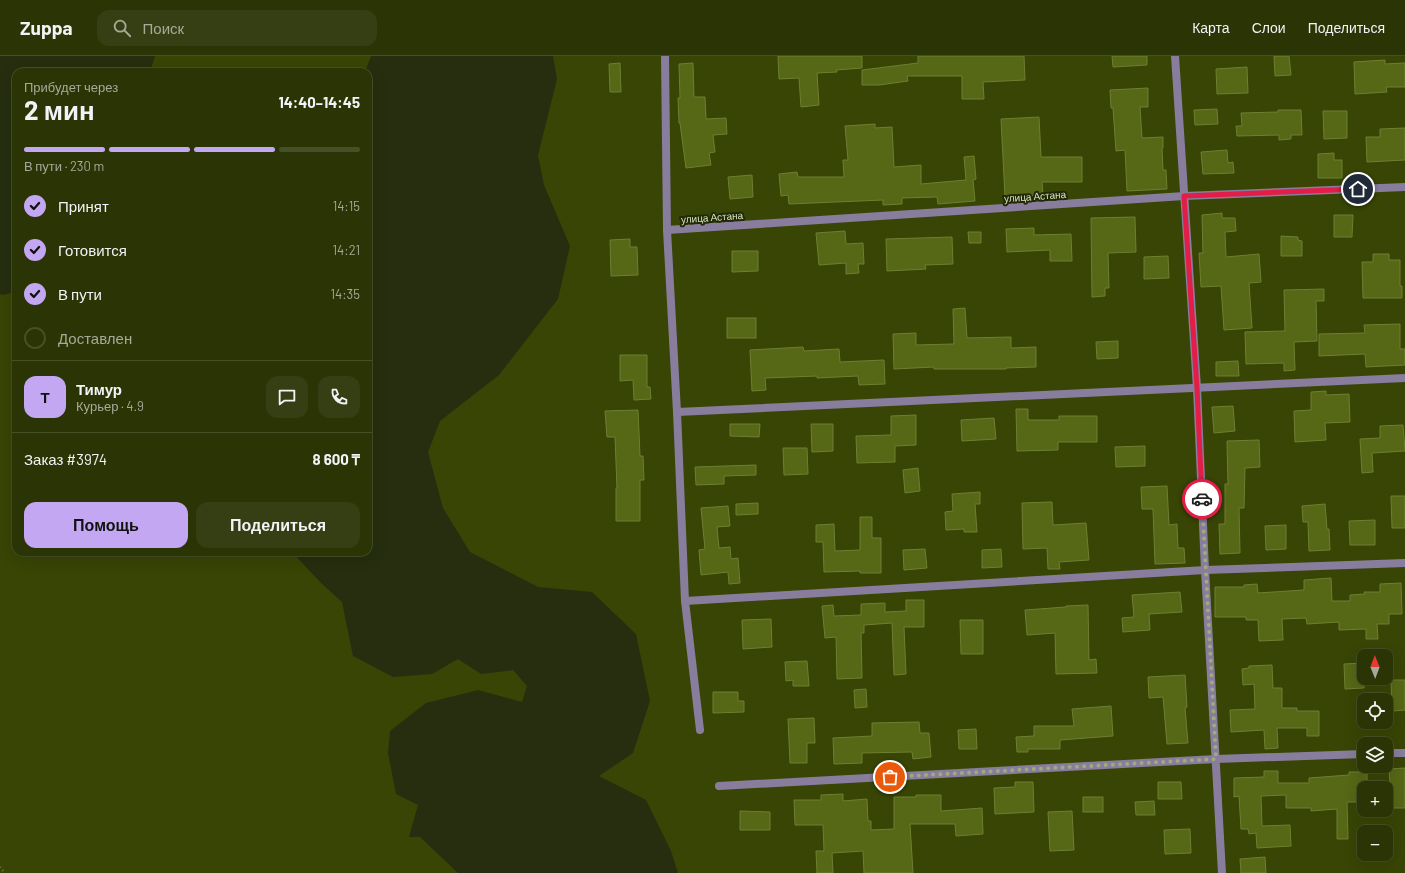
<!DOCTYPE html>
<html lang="ru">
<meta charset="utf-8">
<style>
:root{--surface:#2a3404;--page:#363f13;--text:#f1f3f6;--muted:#a5aa9a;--line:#464f26;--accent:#c3a7f2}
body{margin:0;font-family:Barlow,sans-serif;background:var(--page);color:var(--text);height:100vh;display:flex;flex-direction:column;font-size:15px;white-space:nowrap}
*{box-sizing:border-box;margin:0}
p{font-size:13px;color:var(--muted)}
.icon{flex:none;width:22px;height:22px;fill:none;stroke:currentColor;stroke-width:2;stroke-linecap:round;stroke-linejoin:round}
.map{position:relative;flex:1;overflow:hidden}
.details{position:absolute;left:12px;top:12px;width:360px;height:488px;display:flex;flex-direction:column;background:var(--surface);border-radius:12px;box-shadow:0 4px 16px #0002,0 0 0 1px var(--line)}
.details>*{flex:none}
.needle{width:26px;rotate:359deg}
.fabs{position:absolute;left:1357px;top:593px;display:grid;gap:8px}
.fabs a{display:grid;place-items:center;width:36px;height:36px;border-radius:8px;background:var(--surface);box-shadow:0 4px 16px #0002,0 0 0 1px var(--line);font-size:20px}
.pin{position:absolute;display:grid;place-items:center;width:34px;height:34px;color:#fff;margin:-17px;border:2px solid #fff;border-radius:50%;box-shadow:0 1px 4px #0007}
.courier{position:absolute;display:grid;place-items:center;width:40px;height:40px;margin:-20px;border:3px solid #e11d48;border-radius:50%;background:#fff;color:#222;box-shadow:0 1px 5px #0007}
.headline em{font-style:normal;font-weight:700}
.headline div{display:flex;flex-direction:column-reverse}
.headline{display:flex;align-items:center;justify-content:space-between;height:68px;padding:0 12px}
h1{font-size:26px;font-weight:700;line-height:30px}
.bar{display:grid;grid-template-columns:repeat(4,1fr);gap:6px 4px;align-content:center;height:48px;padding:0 12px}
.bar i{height:5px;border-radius:3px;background:var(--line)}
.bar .active{background:var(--accent)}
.bar p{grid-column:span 4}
.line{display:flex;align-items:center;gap:10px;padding:0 12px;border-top:1px solid var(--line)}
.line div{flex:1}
.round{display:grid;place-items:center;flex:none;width:42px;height:42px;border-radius:12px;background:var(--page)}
ol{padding:0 12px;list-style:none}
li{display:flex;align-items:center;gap:12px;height:44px}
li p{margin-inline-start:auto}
li .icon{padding:4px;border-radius:50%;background:var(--accent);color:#111;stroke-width:4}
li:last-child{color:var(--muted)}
li i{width:22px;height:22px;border:2px solid var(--line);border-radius:50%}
.cta{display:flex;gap:8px;margin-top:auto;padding:8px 12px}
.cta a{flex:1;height:46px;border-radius:12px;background:var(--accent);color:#111;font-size:16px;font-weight:700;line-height:46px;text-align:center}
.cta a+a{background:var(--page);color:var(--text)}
header{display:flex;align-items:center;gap:24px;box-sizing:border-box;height:56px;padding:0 20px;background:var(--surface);border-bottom:1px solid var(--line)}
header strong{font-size:19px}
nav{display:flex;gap:22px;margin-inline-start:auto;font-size:14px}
.search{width:280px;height:36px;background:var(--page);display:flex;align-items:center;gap:10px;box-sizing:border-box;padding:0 14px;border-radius:12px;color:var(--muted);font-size:15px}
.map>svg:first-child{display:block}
.water{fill:#262e0f}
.building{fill:#566716;stroke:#6d8032}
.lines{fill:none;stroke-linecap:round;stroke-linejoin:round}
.path{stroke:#6a773f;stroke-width:2.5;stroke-dasharray:1 3;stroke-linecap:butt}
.minor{stroke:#887d9c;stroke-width:8}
.done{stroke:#9fab7c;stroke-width:4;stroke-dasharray:0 7.2}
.route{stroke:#e11d48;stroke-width:5}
.labels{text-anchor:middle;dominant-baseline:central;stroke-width:4;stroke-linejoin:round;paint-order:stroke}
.street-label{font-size:10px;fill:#d6e2bc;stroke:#212908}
</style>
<header>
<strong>Zuppa</strong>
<div class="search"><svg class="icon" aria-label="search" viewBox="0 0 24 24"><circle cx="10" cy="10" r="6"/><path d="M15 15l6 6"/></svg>Поиск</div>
<nav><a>Карта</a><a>Слои</a><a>Поделиться</a></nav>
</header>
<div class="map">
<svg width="1405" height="817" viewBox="0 0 1405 817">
<rect width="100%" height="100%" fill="#384505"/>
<g class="water">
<path d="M0 0H155L150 16H16V236L2 239 0 238Z"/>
<path d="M371 0H553L557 23 538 99 544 129 570 190 558 243 499 319 440 365 428 396 443 452 470 496 538 531 592 536 636 578 650 645 633 697 599 720 646 744 671 795 678 817H458L420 781H409L418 749 396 738 388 697 390 675 426 647 478 634 522 646 527 630 513 614 481 618 458 603 432 618 393 621 353 600 342 546 321 527 292 496H368V16H365Z"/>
</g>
<g class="building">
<path d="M778 0H862V12L836 14 837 16 817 17 819 49 801 51 799 22 779 23Z"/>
<path d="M918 0H1024L1025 24 983 26 984 43H962V20H907L908 25 879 29H862V14L918 7Z"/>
<path d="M1112 0H1147V9L1113 11Z"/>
<path d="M1274 0H1289L1291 19 1275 20Z"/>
<path d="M1385 4V8L1405 7V31H1386L1387 36 1355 38 1354 6Z"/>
<path d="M620 7 621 36H610L609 8Z"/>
<path d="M693 7 694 41H705L706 63 726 62 727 78 713 79 715 96 709 97 711 109 686 112 680 67H679L678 42H680L679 8Z"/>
<path d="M1247 11 1248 37 1217 38 1216 13Z"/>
<path d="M1148 32V51H1140L1142 82 1163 81V92H1162L1163 114H1166L1167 133 1127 135 1125 94 1116 95 1113 52H1111L1110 34Z"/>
<path d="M1217 53 1218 68 1195 69 1194 54Z"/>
<path d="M1278 54H1301L1302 79H1291V83L1279 84V79L1237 80 1236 70H1242L1241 57 1278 56Z"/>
<path d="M1323 55H1347V82L1324 83Z"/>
<path d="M1039 61 1041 101H1082V126H1042L1043 139 1005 141 1001 63Z"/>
<path d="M875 68V72L892 71 894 111 921 109V128L966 124 964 101 974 100 976 123 973 124 975 145 938 148 937 141 902 142V148L883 149V144L789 148 788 139 781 140 779 118 797 116 798 121H844L843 104H848L845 70Z"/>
<path d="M1405 72V104L1367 106 1366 81H1380V73Z"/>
<path d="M1227 94 1228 107 1233 106 1234 117 1203 118 1201 96Z"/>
<path d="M1334 97V104H1342V122H1318V98Z"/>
<path d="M752 119 753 141 730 143 728 121Z"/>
<path d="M1222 157V162H1235L1236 175 1225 176 1226 201 1259 198 1261 226 1249 227 1252 272 1224 274 1221 230 1201 231 1199 197H1203L1202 159Z"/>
<path d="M1334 159H1353L1352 181H1334Z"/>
<path d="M1135 161 1136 196 1108 197 1109 232H1105V240L1092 241 1091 162Z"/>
<path d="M1034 172V179L1071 178 1072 205H1050V194L1007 196 1006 173Z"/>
<path d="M845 175 846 188 863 187 864 208H858L859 217 846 218V207L819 209 816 177Z"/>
<path d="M968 176H981V187H969Z"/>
<path d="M1281 180 1298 181V184L1302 185V200H1281Z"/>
<path d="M952 181 953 208 925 209 926 213 887 215 886 183Z"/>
<path d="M630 183V191H637L638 219 611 220 610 184Z"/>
<path d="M732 195H758V215L732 216Z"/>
<path d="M1373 198H1389V204H1400V230H1402V242H1363L1362 206H1373Z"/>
<path d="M1168 200 1169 222 1144 223V201Z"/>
<path d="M1324 233V245H1316L1317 285 1294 286 1295 314 1284 315V307L1246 308 1245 276 1285 275 1284 234Z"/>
<path d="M965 252 967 282 1011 281V292L1036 291V311L1006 312V313H934V311L894 313 893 278 916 277V289L954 288 953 253Z"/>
<rect x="727" y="262" width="29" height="20"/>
<path d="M1400 268V293H1405V309L1366 311 1365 298 1319 300V278L1365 277 1364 269Z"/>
<path d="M1118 285V302L1097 303 1096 286Z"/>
<path d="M803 291 804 295 839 293 840 306 884 304 885 328 859 329 858 320 817 322V320L765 322 766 334 752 335 750 294Z"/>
<path d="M620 299H647V331H650L651 343 634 344 633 324 620 325Z"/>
<path d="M1238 305 1239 320H1216V306Z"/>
<path d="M1326 335V339L1349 338 1350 366 1325 367 1326 384 1295 386 1294 355 1311 354V336Z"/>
<path d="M1233 350 1235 375 1214 377 1212 351Z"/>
<path d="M1016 353H1028V364H1059V360H1097V386H1058V394L1017 395Z"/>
<path d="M638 354 640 400H643L644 424H640V465H616V432H617L615 381H607L605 355Z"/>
<path d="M916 359V389L895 390V406L857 407 856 380 891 379V360Z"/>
<path d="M994 362 996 383 962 385 961 364Z"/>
<path d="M730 368H760L759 381 730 380Z"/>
<path d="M811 368H833V395L812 396Z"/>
<path d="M1403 369 1405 395 1372 397 1373 416 1362 417 1360 383 1380 382V370Z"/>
<path d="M1259 384 1260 411 1245 412 1244 452H1239L1240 497 1220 498 1219 468H1225V428H1228L1227 385Z"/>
<path d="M1145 390V410L1116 411 1115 391Z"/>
<path d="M783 392H807L808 418 784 419Z"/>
<path d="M756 409V419L724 420V428L696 429 695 411Z"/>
<path d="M918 412 920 435 905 437 903 414Z"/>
<path d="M1167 430 1169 469 1177 468 1178 492H1184L1185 507 1155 508 1153 453H1142L1141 431Z"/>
<path d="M980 436V448H975L977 476H964V473L946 474 945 456 953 455 952 438Z"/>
<path d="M1391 440H1405V472H1392Z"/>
<path d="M1052 446 1053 469 1086 467 1089 504 1059 506 1060 513H1048L1047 492 1023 493 1022 447Z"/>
<path d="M758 447V458L736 459V448Z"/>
<path d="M1325 448 1327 473H1329L1330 494 1309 495 1308 466H1303L1302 450Z"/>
<path d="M728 450 730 470 717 471 719 492 730 491 731 503 738 502 740 527 729 528 728 516 701 519 699 494 705 493 701 452Z"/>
<path d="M860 461H872V482H881V517H860V515L824 516 823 486H816V469L834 468 835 495 860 494Z"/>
<path d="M1375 464V489H1350L1349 465Z"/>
<path d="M1286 469V493L1266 494 1265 470Z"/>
<path d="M925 493 927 512 904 514 903 494Z"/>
<path d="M1001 493 1002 511 982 512V494Z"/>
<path d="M1331 522 1332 545H1350V539L1365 538 1364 536H1380V528L1401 527 1402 558H1389V568H1377L1378 583H1366V573L1339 574V566L1307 568 1306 562 1282 563 1283 584 1259 585 1258 564H1246V561H1215V531H1244V529L1257 528 1258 537 1304 534V524Z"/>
<path d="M1180 536 1182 556 1149 558 1150 574 1123 576 1122 562 1134 561 1132 539Z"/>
<path d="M906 544H924V571H904L906 618 894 619 892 567 864 569V577H861L862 622 837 623 836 581 825 582 822 550 833 549 834 560 861 559V548L885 547V556L906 555Z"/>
<path d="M1088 549 1089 604 1096 603 1097 617 1056 618 1055 577 1027 579 1025 554 1066 551V550Z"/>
<path d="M771 563 772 591 743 593 742 564Z"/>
<path d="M960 564H983V598H961Z"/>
<path d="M807 605 809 630H793V624L786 625 785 606Z"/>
<path d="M1364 607V632L1345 633 1344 608Z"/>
<path d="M1272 609 1273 632H1282V652H1297V655H1319V680H1307V672H1277L1278 692 1265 693 1264 674 1231 676 1230 654 1255 653 1254 628 1243 629 1242 613 1249 612V610Z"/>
<path d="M1185 619 1187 651 1185 652 1188 687 1167 688 1163 641 1149 642 1148 621Z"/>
<path d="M1391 624H1405V654L1392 655Z"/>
<path d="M866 633 867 651 855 652 854 634Z"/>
<path d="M713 636H738V645H744V656L713 657Z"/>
<path d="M1111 650 1113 680 1060 684V693H1028V696H1017L1016 681 1034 680V670H1074L1072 653Z"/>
<path d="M814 662 815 687H807V707H790L788 663Z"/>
<path d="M919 666 920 677H929L931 701 913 703 912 696 862 697V707L834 708 833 682 872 680V667Z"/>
<path d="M976 673 977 693H959L958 674Z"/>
<path d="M1405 712V752H1392L1389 713Z"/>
<path d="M1264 715H1278V727H1309V722L1349 719V716H1367V732H1364V746H1347L1348 783H1337V753L1311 755V752H1286V739L1261 740 1262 770 1290 769 1291 790 1257 792 1256 777 1249 778 1248 773H1241L1239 740 1234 741V722L1264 721Z"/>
<path d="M1015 726H1033L1034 756 995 758 994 732 1015 731Z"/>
<path d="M1158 726H1181L1182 743H1158Z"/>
<path d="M843 738V745L867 743 868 765H871V774L894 773V741H916V739H941V755L982 752 983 778 956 780 955 768H910L913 817H864L863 795 832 797 833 817H817L816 795H824L823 769H795L794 744H821V739Z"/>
<rect x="1083" y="741" width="20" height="15"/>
<path d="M1154 745 1155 759H1136L1135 746Z"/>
<path d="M740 755 770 756V774H740Z"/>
<path d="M1072 755 1074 794 1050 795 1048 756Z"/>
<path d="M1190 773 1191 797 1165 798 1164 774Z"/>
<path d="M1265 801 1266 817H1241L1240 803Z"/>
</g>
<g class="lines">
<path class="path" d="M0 811 5 817"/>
<g class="minor">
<path d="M665 0 667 174 677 356 685 545 700 674"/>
<path d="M1175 0 1197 332 1205 514 1222 817"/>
<path d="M667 174 1184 140 1405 131"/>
<path d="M677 356 1405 322"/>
<path d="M685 545 1205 514 1405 507"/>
<path d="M1386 697H1405"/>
<path d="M719 730 1216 703 1364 698"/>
</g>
</g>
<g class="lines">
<path class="done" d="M890 721 1216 703 1202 443"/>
<path class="route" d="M1202 443 1197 332 1184 140 1358 133"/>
</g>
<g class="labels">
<g class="street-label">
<text transform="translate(1035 140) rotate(-4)">улица Астана</text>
<text transform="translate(712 161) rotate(-4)">улица Астана</text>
</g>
</g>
</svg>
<div class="fabs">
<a><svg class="needle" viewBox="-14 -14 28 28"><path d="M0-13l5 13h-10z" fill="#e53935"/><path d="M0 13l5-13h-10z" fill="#a5aa9a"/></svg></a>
<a><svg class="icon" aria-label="locate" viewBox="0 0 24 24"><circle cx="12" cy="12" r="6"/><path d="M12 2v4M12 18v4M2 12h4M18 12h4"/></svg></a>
<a><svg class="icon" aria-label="layers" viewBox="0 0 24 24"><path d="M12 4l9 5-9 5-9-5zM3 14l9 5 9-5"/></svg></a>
<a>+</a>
<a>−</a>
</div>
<div class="pin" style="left:890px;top:721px;background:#ea580c"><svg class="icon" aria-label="bag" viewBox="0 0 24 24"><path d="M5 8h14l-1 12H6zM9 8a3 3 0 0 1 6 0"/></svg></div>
<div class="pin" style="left:1358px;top:133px;background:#1f2937"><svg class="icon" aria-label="home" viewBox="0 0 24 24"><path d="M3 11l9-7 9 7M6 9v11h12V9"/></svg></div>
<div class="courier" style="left:1202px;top:443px"><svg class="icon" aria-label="car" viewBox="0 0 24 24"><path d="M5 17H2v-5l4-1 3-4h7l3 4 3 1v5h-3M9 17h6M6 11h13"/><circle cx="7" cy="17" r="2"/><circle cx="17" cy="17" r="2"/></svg></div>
<section class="details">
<div class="headline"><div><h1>2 мин</h1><p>Прибудет через</p></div><em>14:40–14:45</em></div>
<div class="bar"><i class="active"></i><i class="active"></i><i class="active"></i><i></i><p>В пути · 230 m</p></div>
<ol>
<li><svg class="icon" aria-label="check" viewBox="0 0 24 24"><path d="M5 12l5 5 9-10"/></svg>Принят<p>14:15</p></li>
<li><svg class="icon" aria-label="check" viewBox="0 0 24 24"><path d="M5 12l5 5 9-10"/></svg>Готовится<p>14:21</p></li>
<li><svg class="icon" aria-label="check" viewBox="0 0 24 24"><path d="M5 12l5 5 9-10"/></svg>В пути<p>14:35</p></li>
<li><i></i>Доставлен</li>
</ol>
<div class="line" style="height:72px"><b class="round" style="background:var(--accent);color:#111">Т</b><div><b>Тимур</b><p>Курьер · 4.9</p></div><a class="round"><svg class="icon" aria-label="chat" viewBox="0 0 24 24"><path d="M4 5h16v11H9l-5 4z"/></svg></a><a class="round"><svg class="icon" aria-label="phone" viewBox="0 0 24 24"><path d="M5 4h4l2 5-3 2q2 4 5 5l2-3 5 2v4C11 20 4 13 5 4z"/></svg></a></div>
<div class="line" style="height:52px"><div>Заказ #3974</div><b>8 600 ₸</b></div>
<div class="cta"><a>Помощь</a><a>Поделиться</a></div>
</section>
</div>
